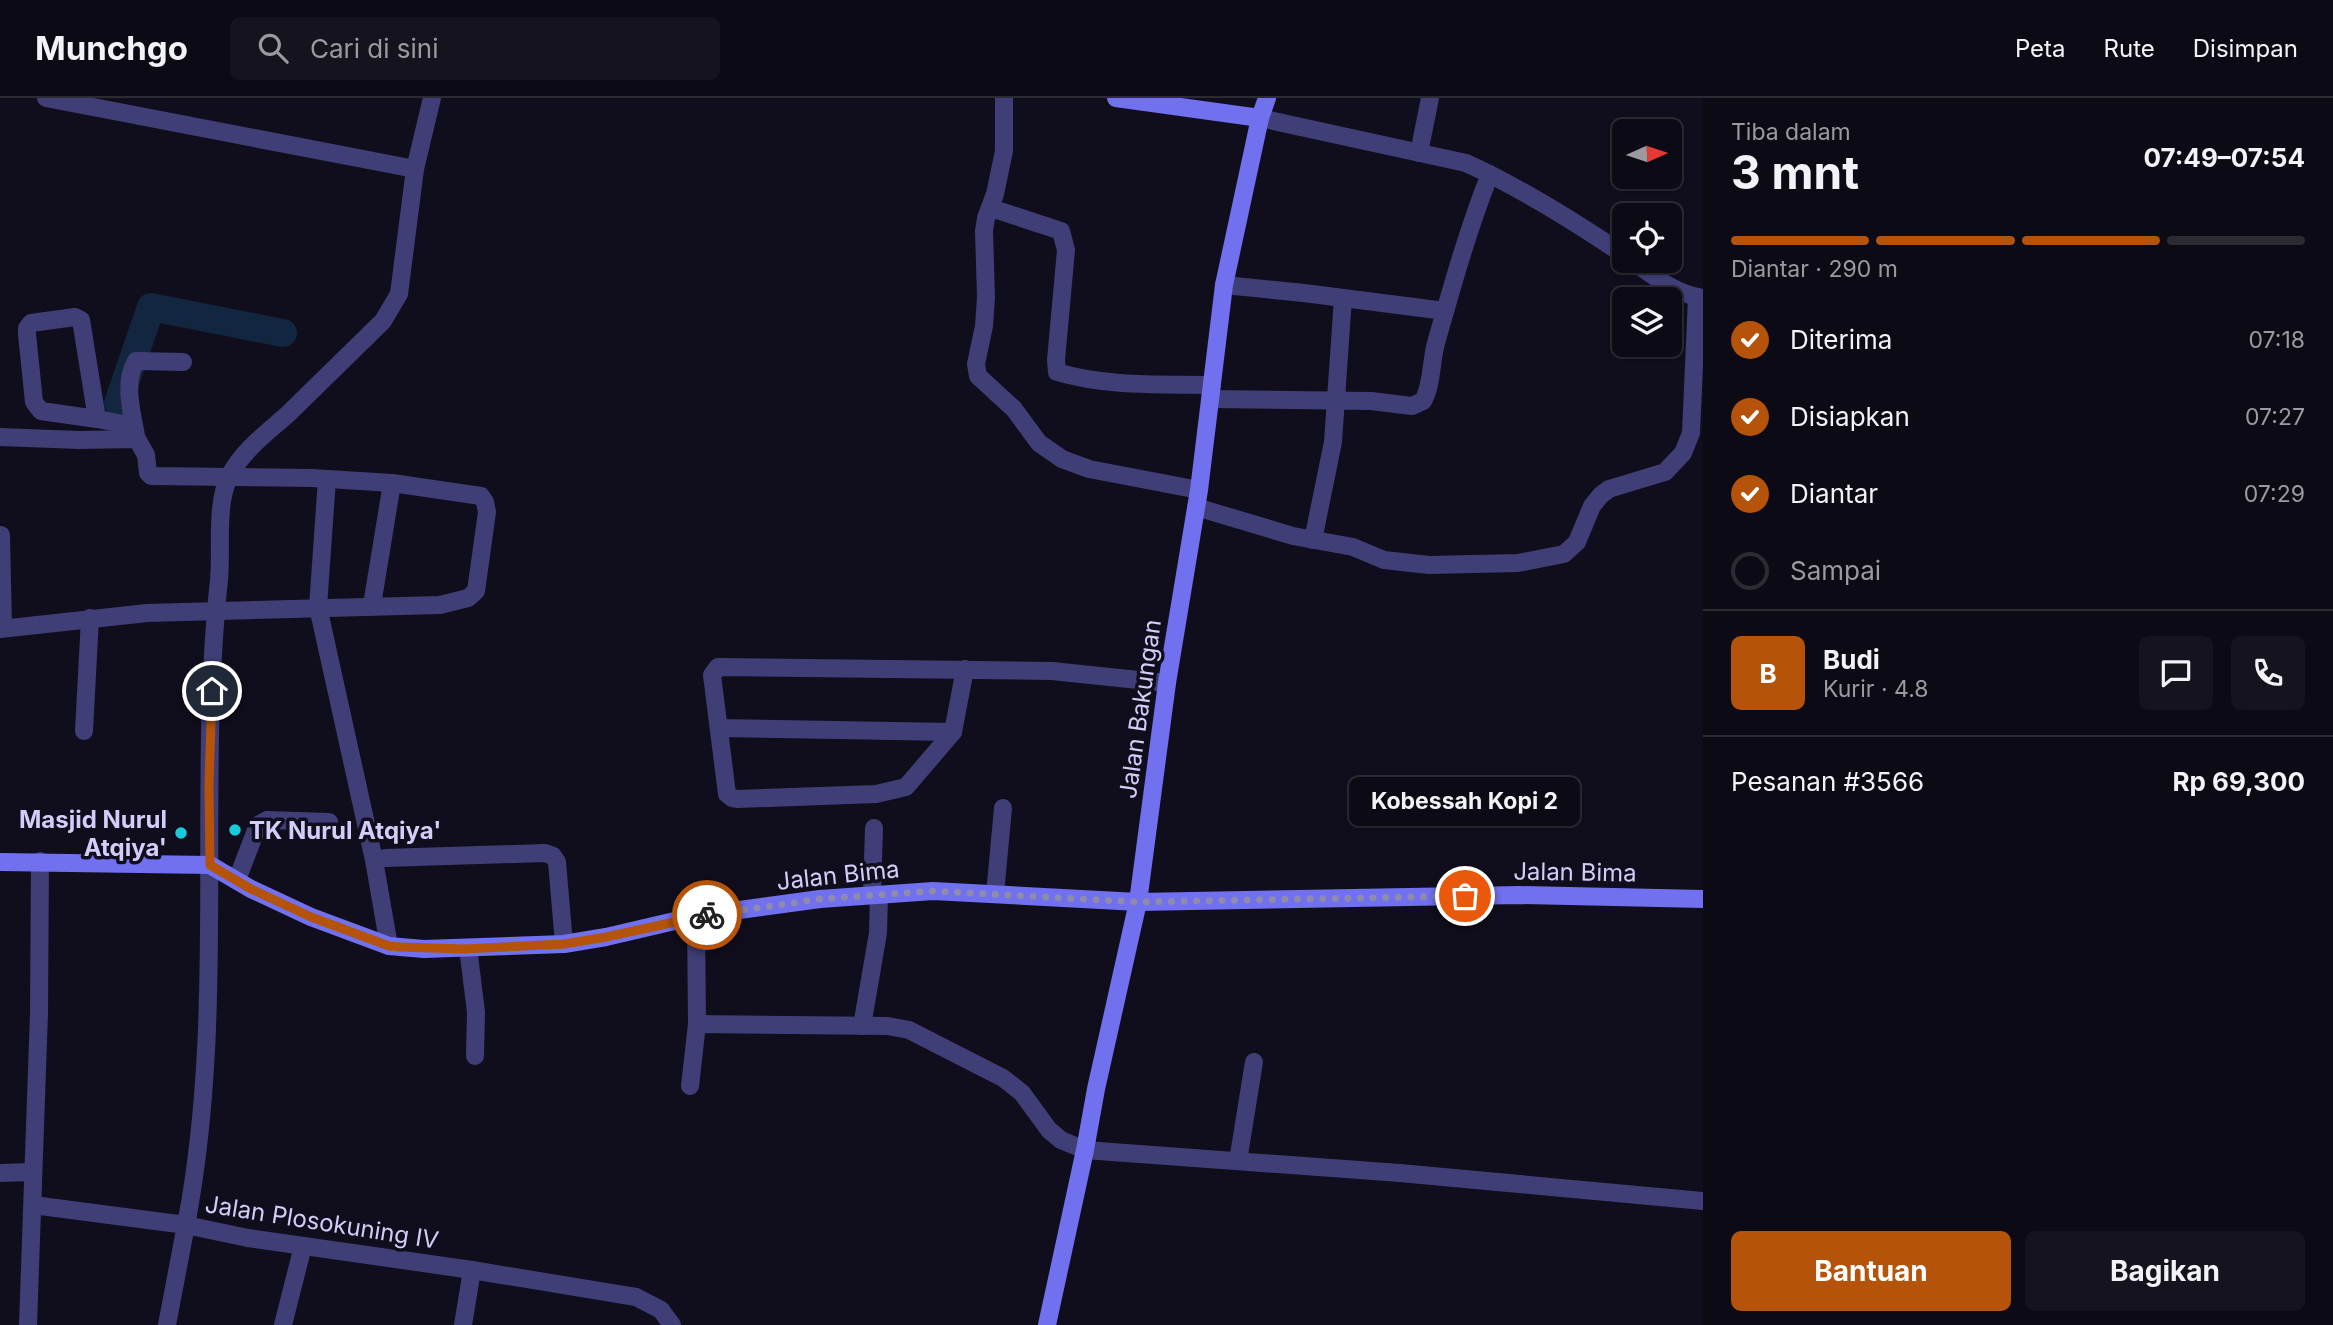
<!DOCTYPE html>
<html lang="id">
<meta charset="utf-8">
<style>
:root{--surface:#0c0a15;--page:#15131e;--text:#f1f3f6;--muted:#9a9aa0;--line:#2c2b34;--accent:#b45309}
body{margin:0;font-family:Inter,sans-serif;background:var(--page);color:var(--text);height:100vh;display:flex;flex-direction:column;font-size:26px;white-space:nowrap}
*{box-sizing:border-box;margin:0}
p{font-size:23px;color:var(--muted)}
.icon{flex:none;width:38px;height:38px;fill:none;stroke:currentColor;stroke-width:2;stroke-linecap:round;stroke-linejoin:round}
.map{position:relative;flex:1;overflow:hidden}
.panel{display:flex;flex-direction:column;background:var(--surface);width:630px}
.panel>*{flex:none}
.needle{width:46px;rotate:87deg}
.tools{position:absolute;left:1612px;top:21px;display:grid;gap:14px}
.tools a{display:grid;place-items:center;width:70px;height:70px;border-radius:10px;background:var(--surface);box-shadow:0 2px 5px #0004,0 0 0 2px var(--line);font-size:35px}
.pin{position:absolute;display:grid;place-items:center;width:60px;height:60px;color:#fff;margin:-30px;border:4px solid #fff;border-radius:50%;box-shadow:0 2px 7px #0007}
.courier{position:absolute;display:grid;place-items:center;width:70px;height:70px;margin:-35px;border:5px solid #b45309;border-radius:50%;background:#fff;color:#222;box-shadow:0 2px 9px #0007}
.bubble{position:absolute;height:49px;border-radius:10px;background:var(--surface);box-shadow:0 2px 5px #0004,0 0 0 2px var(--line);font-size:23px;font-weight:700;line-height:49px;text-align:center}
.headline em{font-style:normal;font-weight:700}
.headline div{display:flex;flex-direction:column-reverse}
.headline{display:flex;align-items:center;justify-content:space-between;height:119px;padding:0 28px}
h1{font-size:46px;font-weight:700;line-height:52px}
.bar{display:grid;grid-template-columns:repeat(4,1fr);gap:10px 7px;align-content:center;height:84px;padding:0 28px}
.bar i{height:9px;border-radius:5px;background:var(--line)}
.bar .on{background:var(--accent)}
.bar p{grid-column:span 4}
.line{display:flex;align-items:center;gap:18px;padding:0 28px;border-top:2px solid var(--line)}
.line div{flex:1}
.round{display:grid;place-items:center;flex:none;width:74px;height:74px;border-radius:10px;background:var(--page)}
ol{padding:0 28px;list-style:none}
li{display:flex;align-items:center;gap:21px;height:77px}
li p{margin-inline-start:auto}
li .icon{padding:7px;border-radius:50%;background:var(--accent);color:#fff;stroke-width:4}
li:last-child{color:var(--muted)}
li i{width:38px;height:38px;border:4px solid var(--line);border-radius:50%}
.cta{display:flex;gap:14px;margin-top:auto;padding:14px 28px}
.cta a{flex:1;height:80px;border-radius:10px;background:var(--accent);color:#fff;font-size:28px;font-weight:700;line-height:80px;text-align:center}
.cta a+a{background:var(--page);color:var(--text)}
header{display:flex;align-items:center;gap:42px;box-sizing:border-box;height:98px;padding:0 35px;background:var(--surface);border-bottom:2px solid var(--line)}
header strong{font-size:33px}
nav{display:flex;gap:38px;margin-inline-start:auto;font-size:24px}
.search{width:490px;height:63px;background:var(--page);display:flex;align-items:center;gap:18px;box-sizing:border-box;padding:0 24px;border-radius:10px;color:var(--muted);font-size:26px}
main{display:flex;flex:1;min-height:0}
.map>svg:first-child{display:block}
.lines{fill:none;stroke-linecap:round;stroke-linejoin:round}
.river{stroke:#132640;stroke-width:28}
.street{stroke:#3f3e76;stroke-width:18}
.secondary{stroke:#7170ef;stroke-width:18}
.done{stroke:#8f8bac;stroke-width:7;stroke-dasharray:0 12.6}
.route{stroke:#b45309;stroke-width:9}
.poi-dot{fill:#19cadb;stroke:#100e1c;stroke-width:2.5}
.labels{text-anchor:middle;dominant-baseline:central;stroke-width:7;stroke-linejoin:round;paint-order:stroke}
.street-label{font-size:24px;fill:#d3cef9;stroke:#100e1c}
.poi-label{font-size:24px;font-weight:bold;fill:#d3cef9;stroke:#100e1c;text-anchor:end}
</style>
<header>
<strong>Munchgo</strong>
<div class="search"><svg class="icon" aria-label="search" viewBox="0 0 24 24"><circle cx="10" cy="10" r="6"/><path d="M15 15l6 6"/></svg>Cari di sini</div>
<nav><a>Peta</a><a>Rute</a><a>Disimpan</a></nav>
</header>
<main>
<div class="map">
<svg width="1703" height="1227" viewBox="0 0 1703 1227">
<rect width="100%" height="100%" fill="#100e1c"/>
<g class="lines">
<path class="river" d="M118 305 151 209 283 235"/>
<g class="street">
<path d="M46 0 415 71"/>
<path d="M432 0 415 71 399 196 383 223C351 254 320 285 288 316 268 334 243 352 230 377 215 405 222 451 219 482 196 696 227 914 186 1127L248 1140 472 1172 636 1199 661 1212 672 1227"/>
<path d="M1004 0V53L995 96 986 120 984 133 986 199 984 228 976 266 978 278 1014 311 1039 345 1062 361 1089 371 1199 392"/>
<path d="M1260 20 1466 65C1521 90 1574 123 1624 157"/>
<path d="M1419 55 1430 0"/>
<path d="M991 110 1061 133 1066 152 1056 262 1057 274C1107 289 1161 286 1212 287"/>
<path d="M1632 163C1654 178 1675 196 1703 200"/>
<path d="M1224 187 1304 195 1445 213"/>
<path d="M1210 301 1371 303 1412 308 1423 303C1432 288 1431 263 1436 245 1452 189 1468 131 1490 76"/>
<path d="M97 321 41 313 34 304 27 236V230L31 225 75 219 81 222 97 321 134 328"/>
<path d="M136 338C132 314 123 285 136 263L183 264"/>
<path d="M0 339 79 342 137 341 146 357 148 375 151 378 312 380 392 385 481 398 485 404 487 414 476 493 468 500 440 507 147 515 0 531"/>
<path d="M327 381 318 509 374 762 389 848"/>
<path d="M1196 409 1293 438 1353 449 1384 462 1429 467 1518 465 1564 456 1577 444 1592 408 1601 397 1609 391 1665 374 1683 355 1691 335 1697 199"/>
<path d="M1 437 3 530"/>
<path d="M1313 442 1333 344 1343 200"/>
<path d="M372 507 392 385"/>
<path d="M965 571 953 634 906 689 876 696 738 701 732 700 727 696 712 577 718 569 1052 573 1167 585"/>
<path d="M720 630 953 634"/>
<path d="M84 633 90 520"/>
<path d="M385 760 545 755 553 758 557 764 564 846"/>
<path d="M237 782 258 727 267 722 329 724"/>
<path d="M872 796 874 730"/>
<path d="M995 796 1003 710"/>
<path d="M468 850 476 914 475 958"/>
<path d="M697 926 888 928 909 932 1003 980 1022 995 1049 1032 1061 1042 1085 1052 1400 1075 1703 1103"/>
<path d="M862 928 878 835 879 796"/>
<path d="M690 988 697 926 696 818"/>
<path d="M1238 1063 1254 964"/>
<path d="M0 1075 33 1074"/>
<path d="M33 1107 186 1127 167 1227"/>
<path d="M28 1227 39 915 40 763"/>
<path d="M283 1227 303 1148"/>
<path d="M463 1227 472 1172"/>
</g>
<g class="secondary">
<path d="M1116 0 1260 20"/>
<path d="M0 764 210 767 251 791 311 819 389 848 424 851 564 846 606 839 696 818 820 801 933 793 1138 804 1519 797 1703 801"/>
<path d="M1047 1227 1085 1052 1096 991 1138 804 1167 585 1199 392 1224 187 1260 20 1267 0"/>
</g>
</g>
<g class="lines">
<path class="done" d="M707 817 820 801 933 793 1138 804 1465 798"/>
<path class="route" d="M212 593 209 687 210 767 251 791 311 819 389 848 400 849 464 851 564 846 606 839 707 817"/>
</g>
<g class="poi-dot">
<circle cx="235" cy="732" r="7"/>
<circle cx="181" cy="735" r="7"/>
</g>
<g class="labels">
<g class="street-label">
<text transform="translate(1140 611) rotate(-82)">Jalan Bakungan</text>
<text transform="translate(1575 774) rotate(1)">Jalan Bima</text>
<text transform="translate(838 777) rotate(-6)">Jalan Bima</text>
<text transform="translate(322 1124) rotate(9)">Jalan Plosokuning IV</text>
</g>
<g class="poi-label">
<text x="167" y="721">Masjid Nurul<tspan x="167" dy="28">Atqiya'</tspan></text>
<text x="249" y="732" text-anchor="start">TK Nurul Atqiya'</text>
</g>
</g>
</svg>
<div class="tools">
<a><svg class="needle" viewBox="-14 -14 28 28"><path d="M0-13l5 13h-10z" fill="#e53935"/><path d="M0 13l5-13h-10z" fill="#9a9aa0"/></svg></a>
<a><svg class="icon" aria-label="locate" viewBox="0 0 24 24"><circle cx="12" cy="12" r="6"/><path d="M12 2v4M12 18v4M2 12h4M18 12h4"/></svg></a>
<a><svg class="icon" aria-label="layers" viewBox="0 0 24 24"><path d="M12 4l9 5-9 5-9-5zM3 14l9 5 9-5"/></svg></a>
</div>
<div class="pin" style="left:1465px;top:798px;background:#ea580c"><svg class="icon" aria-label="bag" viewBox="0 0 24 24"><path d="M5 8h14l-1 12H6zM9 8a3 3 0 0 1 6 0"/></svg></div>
<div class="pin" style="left:212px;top:593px;background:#1f2937"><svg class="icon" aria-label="home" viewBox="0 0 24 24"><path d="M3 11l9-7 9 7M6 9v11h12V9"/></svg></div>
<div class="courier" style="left:707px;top:817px"><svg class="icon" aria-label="bike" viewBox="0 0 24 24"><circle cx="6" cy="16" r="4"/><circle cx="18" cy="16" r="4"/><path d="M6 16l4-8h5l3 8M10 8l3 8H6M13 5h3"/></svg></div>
<div class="bubble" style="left:1349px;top:679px;width:231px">Kobessah Kopi 2</div>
</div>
<section class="panel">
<div class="headline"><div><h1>3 mnt</h1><p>Tiba dalam</p></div><em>07:49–07:54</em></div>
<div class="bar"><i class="on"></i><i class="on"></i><i class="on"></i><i></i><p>Diantar · 290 m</p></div>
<ol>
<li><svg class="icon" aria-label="check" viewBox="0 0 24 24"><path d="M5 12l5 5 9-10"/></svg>Diterima<p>07:18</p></li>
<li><svg class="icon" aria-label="check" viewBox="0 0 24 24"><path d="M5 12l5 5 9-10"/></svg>Disiapkan<p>07:27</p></li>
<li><svg class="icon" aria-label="check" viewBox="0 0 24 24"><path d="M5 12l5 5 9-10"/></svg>Diantar<p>07:29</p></li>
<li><i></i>Sampai</li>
</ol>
<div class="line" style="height:126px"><b class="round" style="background:var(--accent);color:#fff">B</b><div><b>Budi</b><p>Kurir · 4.8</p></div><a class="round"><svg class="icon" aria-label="chat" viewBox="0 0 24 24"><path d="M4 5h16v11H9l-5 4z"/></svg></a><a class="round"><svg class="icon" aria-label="phone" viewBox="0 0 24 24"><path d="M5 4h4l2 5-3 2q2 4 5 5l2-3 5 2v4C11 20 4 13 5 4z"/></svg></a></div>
<div class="line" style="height:91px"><div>Pesanan #3566</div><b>Rp 69,300</b></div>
<div class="cta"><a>Bantuan</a><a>Bagikan</a></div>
</section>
</main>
